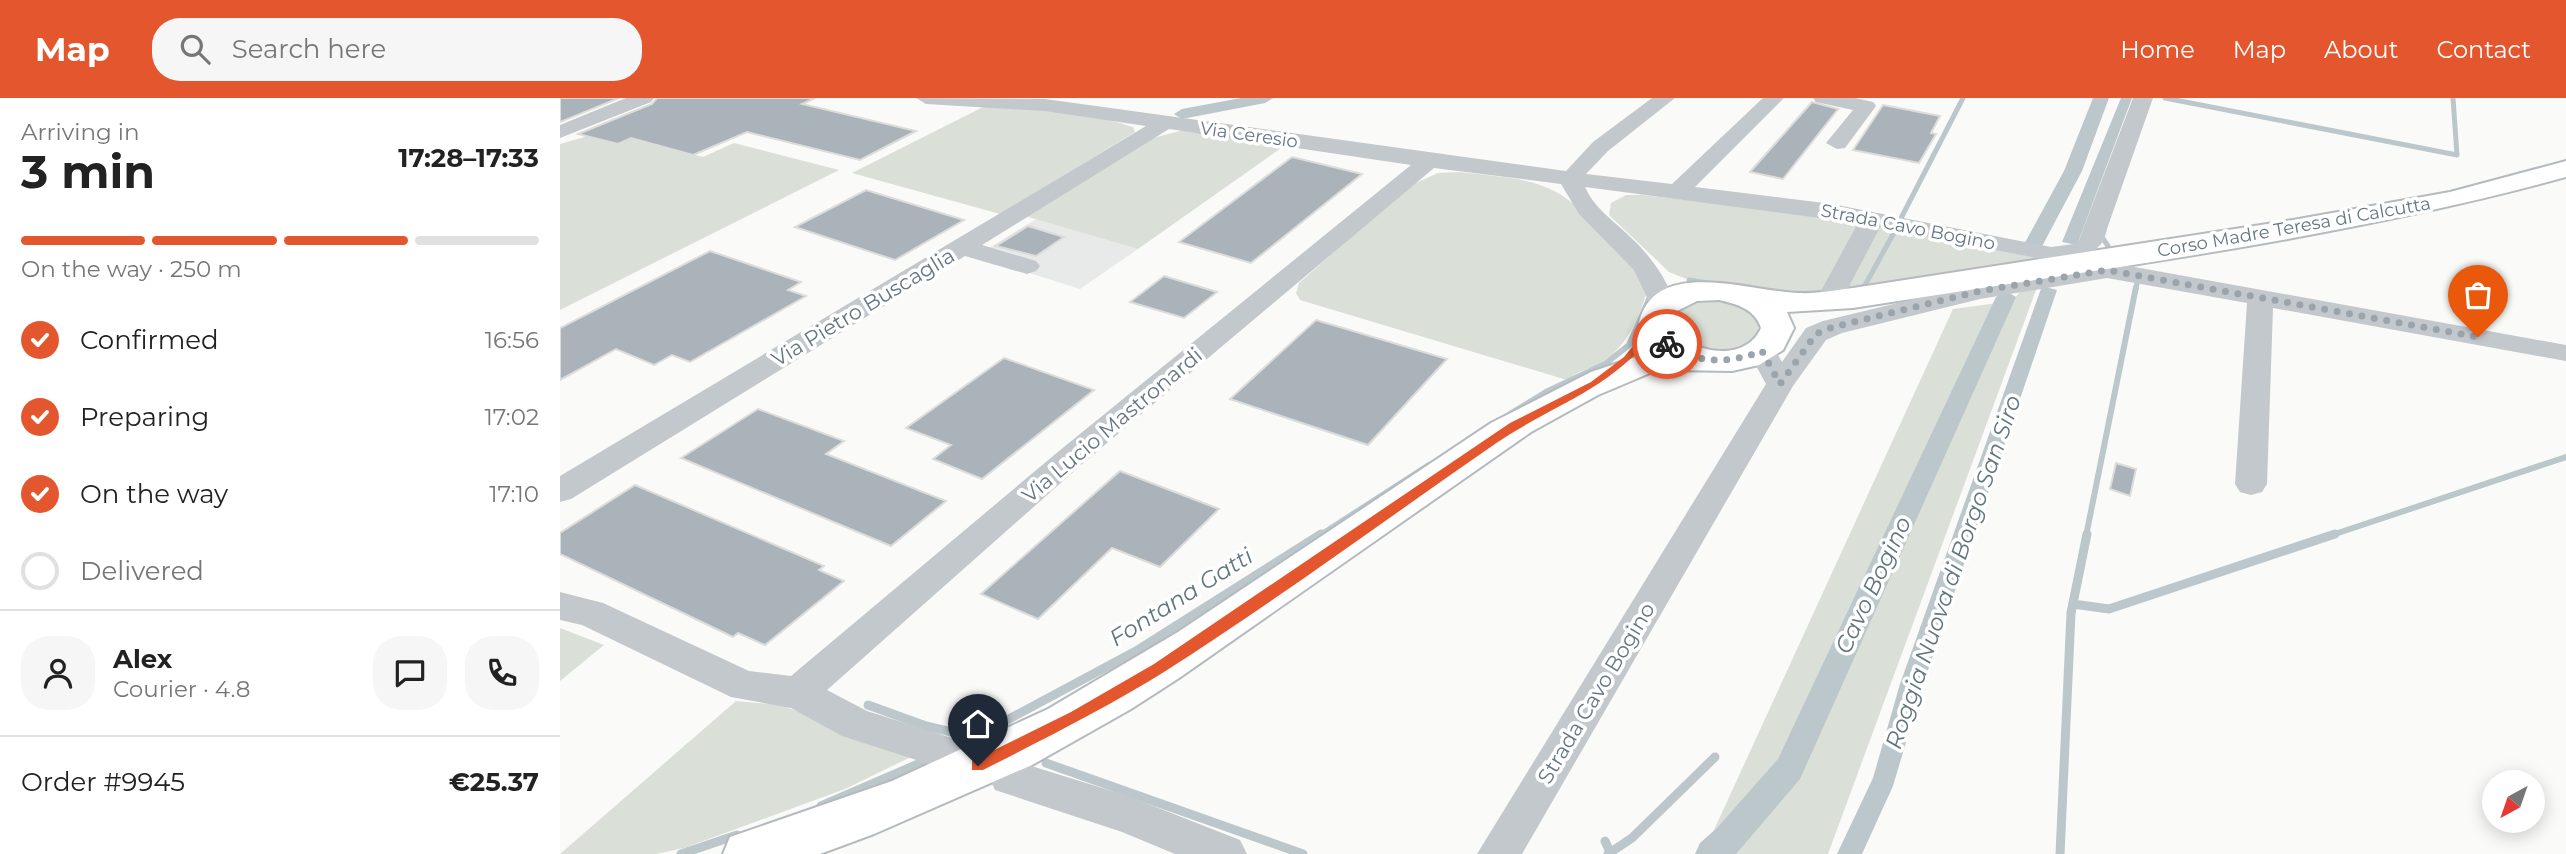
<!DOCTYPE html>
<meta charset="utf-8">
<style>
:root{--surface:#fff;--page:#f6f6f6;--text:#222;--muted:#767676;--line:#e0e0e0;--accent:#e4572e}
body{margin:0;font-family:Montserrat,sans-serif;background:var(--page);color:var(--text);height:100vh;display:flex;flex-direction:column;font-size:26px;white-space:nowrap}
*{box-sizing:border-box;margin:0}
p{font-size:23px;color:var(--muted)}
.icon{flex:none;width:38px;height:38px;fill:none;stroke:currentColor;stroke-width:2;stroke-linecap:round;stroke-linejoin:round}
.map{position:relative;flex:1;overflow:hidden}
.panel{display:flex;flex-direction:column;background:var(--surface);width:560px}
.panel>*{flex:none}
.needle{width:46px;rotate:220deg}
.fabs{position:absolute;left:1922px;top:672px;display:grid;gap:14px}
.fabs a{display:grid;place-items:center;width:63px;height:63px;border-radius:50%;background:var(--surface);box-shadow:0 4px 18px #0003;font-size:35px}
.pin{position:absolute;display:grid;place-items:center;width:60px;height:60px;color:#fff;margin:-72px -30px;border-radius:50% 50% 50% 0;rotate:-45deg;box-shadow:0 0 7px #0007}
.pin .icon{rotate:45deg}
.courier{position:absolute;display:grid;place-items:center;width:70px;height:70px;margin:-35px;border:5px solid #e4572e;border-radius:50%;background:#fff;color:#222;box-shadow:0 2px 9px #0007}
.headline em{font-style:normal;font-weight:700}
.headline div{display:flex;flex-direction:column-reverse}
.headline{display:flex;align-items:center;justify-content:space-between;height:119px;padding:0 21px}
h1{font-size:46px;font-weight:700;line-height:52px}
.bar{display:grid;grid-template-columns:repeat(4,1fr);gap:10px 7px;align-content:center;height:84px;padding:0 21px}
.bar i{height:9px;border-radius:5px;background:var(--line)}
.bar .active{background:var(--accent)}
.bar p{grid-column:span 4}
.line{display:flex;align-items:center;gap:18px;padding:0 21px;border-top:2px solid var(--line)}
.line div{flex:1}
.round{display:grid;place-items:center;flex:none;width:74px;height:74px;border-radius:28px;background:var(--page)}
ol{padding:0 21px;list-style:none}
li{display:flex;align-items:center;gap:21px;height:77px}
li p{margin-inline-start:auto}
li .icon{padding:7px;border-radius:50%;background:var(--accent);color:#fff;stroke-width:4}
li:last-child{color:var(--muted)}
li i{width:38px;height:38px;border:4px solid var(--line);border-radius:50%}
header{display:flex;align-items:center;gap:42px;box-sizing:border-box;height:98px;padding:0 35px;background:var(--accent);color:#fff}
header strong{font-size:33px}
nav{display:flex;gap:38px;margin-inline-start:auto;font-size:24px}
.search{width:490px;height:63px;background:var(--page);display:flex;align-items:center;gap:18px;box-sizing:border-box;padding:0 24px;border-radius:28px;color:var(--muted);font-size:26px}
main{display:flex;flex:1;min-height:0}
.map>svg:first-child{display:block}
.built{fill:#e8e9e9}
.green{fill:#dadfd7}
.water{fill:#bbc7cb}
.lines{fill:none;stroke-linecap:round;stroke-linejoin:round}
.stream-far2{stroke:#bbc7cb;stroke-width:5}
.stream-far1{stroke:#bbc7cb;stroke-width:6}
.stream{stroke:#bbc7cb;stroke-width:9}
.canal{fill:#bbc7cb;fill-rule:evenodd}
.building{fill:#aab3b9;stroke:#dcdcda;stroke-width:2}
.major-casing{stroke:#b5babe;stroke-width:4}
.minor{fill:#c3c8cc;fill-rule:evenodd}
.major{fill:#fff;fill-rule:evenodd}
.route{fill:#e4572e}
.done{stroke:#99a4ac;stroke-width:7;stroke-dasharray:0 12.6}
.labels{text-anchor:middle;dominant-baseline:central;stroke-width:7;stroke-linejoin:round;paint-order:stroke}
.far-street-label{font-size:18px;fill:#657683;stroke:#fff}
.street-label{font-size:21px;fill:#657683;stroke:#fff}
.water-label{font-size:23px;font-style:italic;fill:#60757c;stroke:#fff}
</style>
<header>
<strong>Map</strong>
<div class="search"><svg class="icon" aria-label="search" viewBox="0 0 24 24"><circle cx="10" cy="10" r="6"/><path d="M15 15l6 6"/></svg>Search here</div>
<nav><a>Home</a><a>Map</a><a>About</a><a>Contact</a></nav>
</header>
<main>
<section class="panel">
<div class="headline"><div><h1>3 min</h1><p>Arriving in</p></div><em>17:28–17:33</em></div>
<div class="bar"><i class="active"></i><i class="active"></i><i class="active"></i><i></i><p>On the way · 250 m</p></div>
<ol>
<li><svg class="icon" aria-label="check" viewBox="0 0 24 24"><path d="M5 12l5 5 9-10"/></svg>Confirmed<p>16:56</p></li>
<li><svg class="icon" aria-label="check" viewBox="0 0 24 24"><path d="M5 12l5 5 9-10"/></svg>Preparing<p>17:02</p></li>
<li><svg class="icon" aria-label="check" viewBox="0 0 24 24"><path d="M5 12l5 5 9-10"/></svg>On the way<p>17:10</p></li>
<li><i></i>Delivered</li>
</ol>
<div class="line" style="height:126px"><a class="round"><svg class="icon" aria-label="person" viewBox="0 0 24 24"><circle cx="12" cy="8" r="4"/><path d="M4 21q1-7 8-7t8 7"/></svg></a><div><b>Alex</b><p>Courier · 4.8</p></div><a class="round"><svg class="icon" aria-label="chat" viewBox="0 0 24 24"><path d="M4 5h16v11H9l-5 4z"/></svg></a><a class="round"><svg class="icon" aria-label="phone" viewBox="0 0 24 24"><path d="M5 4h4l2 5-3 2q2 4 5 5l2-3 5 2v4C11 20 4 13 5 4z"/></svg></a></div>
<div class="line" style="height:91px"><div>Order #9945</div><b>€25.37</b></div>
</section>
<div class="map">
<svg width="2006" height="756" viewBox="0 0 2006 756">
<rect width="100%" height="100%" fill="#fafaf8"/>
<path class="built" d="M476 121 578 151 520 191 416 158Z"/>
<g class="green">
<path d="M427 7C475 10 527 13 573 29L575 34 440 116 292 75Z"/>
<path d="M624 32 724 48 578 151 465 118 593 40Z"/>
<path d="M28 38 58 46 71 40 143 59 174 45 279 72 0 212V46Z"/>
<path d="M900 74C931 78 969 79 996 94 1029 112 1063 159 1089 187 1080 217 1069 247 1041 265 1029 271 1017 273 1007 282L740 202 736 195 739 185 849 88 878 75Z"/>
<path d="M1066 97H1082L1274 119 1478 160 1253 196 1206 194 1124 180 1109 174 1049 117 1051 105Z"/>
<path d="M1461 192H1476L1268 756H1143L1393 211 1453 203Z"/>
<path d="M1144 200C1165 202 1186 205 1199 224L1198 238C1165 266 1144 252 1110 236L1109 215 1114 210Z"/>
<path d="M0 530 44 547 0 583Z"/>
<path d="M176 603 220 607 357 656 285 691 124 750 96 756H0Z"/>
</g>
<g class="water">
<path d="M1561 0H1572L1517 147 1502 144Z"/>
<path d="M1482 188 1497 192 1363 587 1333 688 1302 756H1277L1313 680 1340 586Z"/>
</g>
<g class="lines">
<g class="stream-far2">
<path d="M1605 0 1897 57 1893 0"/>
<path d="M1339 124 1403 0"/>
<path d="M1544 133 1542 139 1548 148"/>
<path d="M1129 182 1153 186"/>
<path d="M1298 191 1304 189 1336 131"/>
<path d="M1576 191 1578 180"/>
</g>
<g class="stream-far1">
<path d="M1298 191 1303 189"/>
<path d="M950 316 986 294 1045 266 1069 247 1090 199"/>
<path d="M759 438 869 367"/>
<path d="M1526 438 1576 189"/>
<path d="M1769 438 2006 359"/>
</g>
<g class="stream">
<path d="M1513 506 1549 511 1775 436"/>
<path d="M308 607 366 628 400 636"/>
<path d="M393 651 576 553 761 436"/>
<path d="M486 665 743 756"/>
<path d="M261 708 372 660"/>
<path d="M1045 743 1051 756"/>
<path d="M121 756 177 737"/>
<path d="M1048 756 1072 740 1155 659"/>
<path d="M1500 756 1511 515 1527 436"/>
</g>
<g class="canal">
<path d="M681 0H713L705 5 622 21 614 16 622 11Z"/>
<path d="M1533 0H1549L1522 73 1479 154H1465L1462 150 1504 73Z"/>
<path d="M1446 193 1456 199 1240 681 1176 756H1135L1140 745 1157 730 1218 661 1436 199Z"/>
</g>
</g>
<g class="building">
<path d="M0 0H59L0 24Z"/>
<path d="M97 0H255L242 6 356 33 300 62 187 34 133 57 71 40 58 46 18 36 92 6Z"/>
<path d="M1252 4 1278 11 1223 81 1190 74Z"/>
<path d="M1323 7 1380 18 1371 35 1376 36 1359 65 1293 52Z"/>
<path d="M732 59 802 76 691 165 619 144Z"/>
<path d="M306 92 404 122 335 162 235 129Z"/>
<path d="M468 128 504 139 476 158 436 148Z"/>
<path d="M150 153 241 184 228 192 246 198 130 264 112 257 94 267 56 251 0 282V230Z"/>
<path d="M604 178 657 194 624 220 570 204Z"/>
<path d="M756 222 887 261 808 347 670 301Z"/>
<path d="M444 260 534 292 422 381 373 361 391 347 346 330Z"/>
<path d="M198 311 284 343 266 356 386 403 331 448 121 360Z"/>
<path d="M1556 365 1576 371 1570 398 1550 391Z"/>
<path d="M560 373 659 411 600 469 552 450 478 521 421 496Z"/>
<path d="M75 387 264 468 259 472 284 483 205 547 178 535 173 539 0 456V435Z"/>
</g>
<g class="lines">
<g class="major-casing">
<path id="major" d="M2006 63V79C1773 143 1531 172 1293 210L1227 214 1234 230 1223 252 1199 267 1172 273 1110 272 1090 275 1038 297 971 334 619 580 571 611 472 667 314 736 260 756H163L170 739 332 683 488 611 618 534 931 325 1031 274 1094 253 1078 229C1091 156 1190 194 1239 195 1257 196 1275 192 1293 190L1733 122 1890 94ZM1159 202C1177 206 1195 211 1201 230 1185 266 1130 255 1111 229L1113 215 1137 203Z"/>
</g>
<g class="minor">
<path d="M66 0H94L91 4 0 40V27Z"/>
<path d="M356 0 485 1 1006 73 1033 44 1092 0H1115L1048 53 1026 76 1112 86 1203 0H1224L1135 89 1272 106 1491 149 1514 146 1519 142 1573 0H1593L1542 145 1530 157 1491 163 1320 129 1282 202 1278 208H1260L1256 202 1298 125 1025 89C1033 108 1051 121 1065 134 1088 155 1105 176 1115 206L1111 212H1093L1074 172 1019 116 1001 86 874 70 521 367 267 592 307 613 395 641 401 653 395 665 381 670 282 638 231 610 171 599 22 527 0 522V494L43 505 189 573 231 578 499 353 851 67 609 31 422 147 476 163 480 168 476 173 467 176 405 158 11 401 0 404V378L586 28 485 13 366 6Z"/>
<path d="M1253 0H1295L1313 4 1316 8 1285 50 1277 51 1266 45 1293 12 1256 4Z"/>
<path d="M1547 164 2006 247V263L1713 210 1707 386 1702 394 1691 397 1680 394 1675 386 1687 205 1547 180 1420 201 1282 235 1266 242 1233 288 962 756H917L1206 286 1188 253 1192 247H1212L1222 264 1246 230 1263 223 1420 185Z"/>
<path d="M449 661 568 698 680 742 687 756H615L562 734 435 692 429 679 435 666Z"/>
</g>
<use href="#major" class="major"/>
</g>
<path class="route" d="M1090 227H1097L1110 248H1103L1094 236C1045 295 995 305 935 346 825 422 717 502 604 574 546 610 484 641 423 672H412V663L511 614 594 566 950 325 1031 284 1064 259Z"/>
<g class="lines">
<path class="done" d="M1107 246C1137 266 1169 266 1202 253L1220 286 1256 236 1273 229 1420 193 1547 172 1918 239"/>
</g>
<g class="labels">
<g class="far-street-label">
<text transform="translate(689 37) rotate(8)">Via Ceresio</text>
<text transform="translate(1348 129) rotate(11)">Strada Cavo Bogino</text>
<text transform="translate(1734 129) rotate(-10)">Corso Madre Teresa di Calcutta</text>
</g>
<g class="street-label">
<text transform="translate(303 209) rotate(-31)">Via Pietro Buscaglia</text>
<text transform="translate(552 327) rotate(-40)">Via Lucio Mastronardi</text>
<text transform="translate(1036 595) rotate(-59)">Strada Cavo Bogino</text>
</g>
<g class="water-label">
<text transform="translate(1393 474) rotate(-71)">Roggia Nuova di Borgo San Siro</text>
<text transform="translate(1313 487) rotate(-65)">Cavo Bogino</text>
<text transform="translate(621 499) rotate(-32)">Fontana Gatti</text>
</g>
</g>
</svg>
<div class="fabs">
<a><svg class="needle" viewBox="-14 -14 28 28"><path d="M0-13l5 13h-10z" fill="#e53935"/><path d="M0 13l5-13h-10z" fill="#767676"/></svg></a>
</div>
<div class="pin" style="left:1918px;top:239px;background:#ea580c"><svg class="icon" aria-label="bag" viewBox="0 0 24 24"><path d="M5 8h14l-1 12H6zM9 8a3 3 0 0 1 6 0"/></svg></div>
<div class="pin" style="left:418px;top:668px;background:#1f2937"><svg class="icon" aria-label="home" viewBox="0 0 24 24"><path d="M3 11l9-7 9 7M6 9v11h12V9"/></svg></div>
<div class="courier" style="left:1107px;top:246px"><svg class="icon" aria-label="bike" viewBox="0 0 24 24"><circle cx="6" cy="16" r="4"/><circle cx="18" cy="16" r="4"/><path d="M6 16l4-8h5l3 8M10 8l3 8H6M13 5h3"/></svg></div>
</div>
</main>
